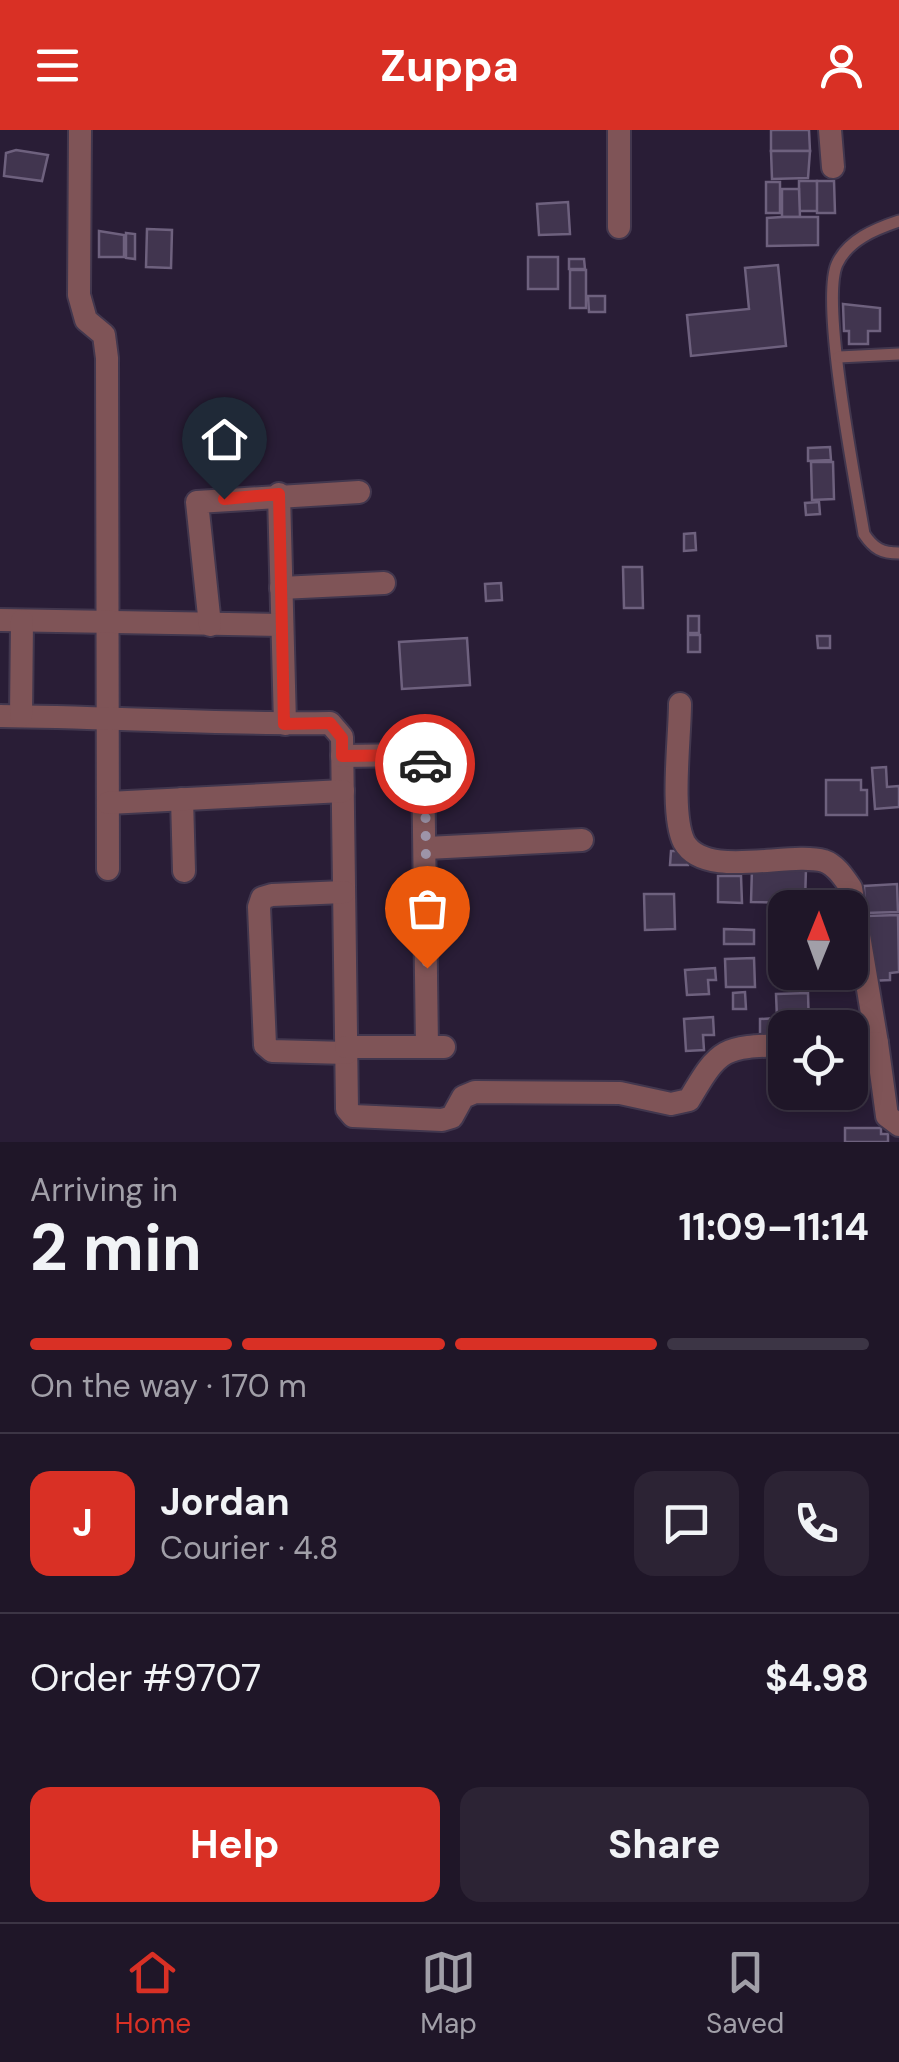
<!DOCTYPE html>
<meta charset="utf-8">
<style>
:root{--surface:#1f1628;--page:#2c2334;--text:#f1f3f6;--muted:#a19fa8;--line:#3c3545;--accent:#d93025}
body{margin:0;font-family:"DM Sans",sans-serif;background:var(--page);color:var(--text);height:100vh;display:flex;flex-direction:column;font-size:38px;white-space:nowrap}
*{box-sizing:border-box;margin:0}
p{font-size:32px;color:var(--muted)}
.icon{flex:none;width:55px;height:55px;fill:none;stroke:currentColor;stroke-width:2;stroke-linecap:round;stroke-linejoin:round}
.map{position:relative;height:1012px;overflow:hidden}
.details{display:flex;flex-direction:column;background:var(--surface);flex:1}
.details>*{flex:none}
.needle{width:65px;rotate:1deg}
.buttons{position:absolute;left:768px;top:760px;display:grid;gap:20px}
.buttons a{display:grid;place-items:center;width:100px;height:100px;border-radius:20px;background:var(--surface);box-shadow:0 5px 15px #0003,0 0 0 2px var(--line);font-size:50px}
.pin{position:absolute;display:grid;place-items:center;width:85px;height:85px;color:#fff;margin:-102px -42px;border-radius:50% 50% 50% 0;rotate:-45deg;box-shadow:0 0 10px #0007}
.pin .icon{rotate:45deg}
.courier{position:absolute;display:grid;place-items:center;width:100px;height:100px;margin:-50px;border:8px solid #d93025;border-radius:50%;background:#fff;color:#222;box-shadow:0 2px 12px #0007}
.overview em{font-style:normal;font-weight:700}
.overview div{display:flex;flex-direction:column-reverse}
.overview{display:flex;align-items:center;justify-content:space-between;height:170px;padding:0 30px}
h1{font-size:65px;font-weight:700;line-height:75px}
.bar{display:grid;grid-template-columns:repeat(4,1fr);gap:15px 10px;align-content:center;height:120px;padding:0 30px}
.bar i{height:12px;border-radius:8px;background:var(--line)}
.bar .active{background:var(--accent)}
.bar p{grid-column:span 4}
.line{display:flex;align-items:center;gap:25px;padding:0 30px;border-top:2px solid var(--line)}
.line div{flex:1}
.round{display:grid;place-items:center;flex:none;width:105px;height:105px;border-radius:20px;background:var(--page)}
.button{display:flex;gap:20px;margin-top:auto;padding:20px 30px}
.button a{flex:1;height:115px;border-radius:20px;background:var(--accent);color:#fff;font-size:40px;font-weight:700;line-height:115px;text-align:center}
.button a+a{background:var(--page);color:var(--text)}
header{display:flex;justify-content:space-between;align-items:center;height:130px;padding:0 30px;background:var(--accent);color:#fff;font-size:45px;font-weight:700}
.menu{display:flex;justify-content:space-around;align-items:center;height:140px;border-top:2px solid var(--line);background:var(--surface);font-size:28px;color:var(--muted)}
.menu a{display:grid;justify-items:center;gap:5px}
.menu .active{color:var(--accent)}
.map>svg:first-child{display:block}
.building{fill:#41354f;stroke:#6e617e;stroke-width:2.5}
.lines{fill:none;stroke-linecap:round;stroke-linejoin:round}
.lane-casing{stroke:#42374e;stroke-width:15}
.street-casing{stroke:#42374e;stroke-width:26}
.lane{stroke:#7f5457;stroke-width:11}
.street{stroke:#7f5457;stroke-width:22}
.done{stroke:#9d94a8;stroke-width:10;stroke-dasharray:0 18}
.route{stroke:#d93025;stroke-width:12}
</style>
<header><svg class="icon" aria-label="menu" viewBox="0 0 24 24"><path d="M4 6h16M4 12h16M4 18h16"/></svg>Zuppa<svg class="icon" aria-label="person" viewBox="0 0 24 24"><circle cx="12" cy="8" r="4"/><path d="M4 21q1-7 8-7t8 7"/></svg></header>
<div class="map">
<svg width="899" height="1012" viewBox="0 0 899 1012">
<rect width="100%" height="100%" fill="#291d36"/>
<g class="building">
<path d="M771 0H809L810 21H771Z"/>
<path d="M16 20 48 25 42 51 4 46 6 23Z"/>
<path d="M771 21H810L808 48 772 49Z"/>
<path d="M799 51H817L818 81H799Z"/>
<path d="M817 51H834L835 83H817Z"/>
<rect x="766" y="52" width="14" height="31"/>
<path d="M782 59H799L800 87H782Z"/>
<path d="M568 72 570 104 539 105 537 74Z"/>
<path d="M782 87H818V115L767 116V88Z"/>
<path d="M147 99 172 100 171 138 146 137Z"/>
<path d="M99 101 124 105V127H99Z"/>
<path d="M126 103 135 104V129L126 128Z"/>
<rect x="528" y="127" width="30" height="32"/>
<path d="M569 129H584L585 139H569Z"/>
<path d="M778 135 786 216 691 226 687 185 749 179 745 138Z"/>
<rect x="570" y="140" width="16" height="38"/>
<path d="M588 166H605V182H589Z"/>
<path d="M843 174 880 178V201H868V214H849V201H844Z"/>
<path d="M830 317 831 330 808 331V318Z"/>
<path d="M811 332H833L834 369 812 370Z"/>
<path d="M819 372 820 384 806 385 805 373Z"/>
<path d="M695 403 696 420 684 421V404Z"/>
<path d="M623 437H642L643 478H624Z"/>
<path d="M501 453 502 470 486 471 485 454Z"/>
<rect x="688" y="486" width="11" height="17"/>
<rect x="688" y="505" width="12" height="17"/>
<path d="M817 506H830V518H818Z"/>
<path d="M467 508 470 555 402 559 399 512Z"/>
<path d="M886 637 887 657 899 656V677L875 679 872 638Z"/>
<path d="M826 650H861V660H867V685H826Z"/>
<path d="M671 721H688V735H670Z"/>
<path d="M752 738H806L805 773 751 772Z"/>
<path d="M718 746H741L742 773 718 772Z"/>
<path d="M897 754 898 782 865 783 864 756Z"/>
<path d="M644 764H674L675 799 645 800Z"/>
<path d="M898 785 899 842 890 843V850L869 851 866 786Z"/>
<path d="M724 799 754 800V814H724Z"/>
<path d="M754 828 755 857H726L725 829Z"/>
<path d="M715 838 716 850H708L709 864 687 865 685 840Z"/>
<path d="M745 862 746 879H733V863Z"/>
<path d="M808 863 809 898H785V909L760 910V889L777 888 776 864Z"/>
<path d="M713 887 714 905H703L704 920 686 921 684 889Z"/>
<path d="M845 998H881V1004H888V1012H845Z"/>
</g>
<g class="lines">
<g class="lane-casing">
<g id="lane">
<path d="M899 91C875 99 848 110 837 134 820 172 856 355 864 404 874 419 882 423 899 423"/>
<path d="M839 227 899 224"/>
</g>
</g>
<g class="street-casing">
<g id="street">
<path d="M80 0 79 165 86 190 104 205 107 228 108 739"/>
<path d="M619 0V97"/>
<path d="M830 0 833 37"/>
<path d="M279 364 285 594"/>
<path d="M281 458 384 453"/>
<path d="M0 490 282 495"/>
<path d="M210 495 197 372 359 362"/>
<path d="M680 574C680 607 670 684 684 712 705 750 789 721 824 731 836 735 844 748 851 758L877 913"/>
<path d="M0 586C110 587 220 595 330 593L342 607 347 979 353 986 442 990 452 987 463 967 475 962 620 963 671 974 689 970C720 917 723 917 785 915"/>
<path d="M21 586 22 491"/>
<path d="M342 626 416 625 423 630 427 917"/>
<path d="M182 669 184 741"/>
<path d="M108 673 343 661"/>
<path d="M427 718 582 710"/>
<path d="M344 762 272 765 262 768 259 777 265 915 272 921 347 923"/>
<path d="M850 914 877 913 887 986 899 995"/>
<path d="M346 917H444"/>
</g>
</g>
<use href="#lane" class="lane"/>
<use href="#street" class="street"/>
</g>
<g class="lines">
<path class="done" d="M425 634 427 838"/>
<path class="route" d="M224 369 279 364 284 594 330 593 342 608V626L416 625 425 634"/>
</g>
</svg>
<div class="buttons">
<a><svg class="needle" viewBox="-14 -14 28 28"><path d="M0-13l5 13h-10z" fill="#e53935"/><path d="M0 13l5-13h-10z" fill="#a19fa8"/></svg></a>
<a><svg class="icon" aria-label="locate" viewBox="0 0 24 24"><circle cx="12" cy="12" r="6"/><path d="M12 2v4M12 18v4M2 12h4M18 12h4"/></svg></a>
</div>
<div class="pin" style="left:427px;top:838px;background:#ea580c"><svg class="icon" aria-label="bag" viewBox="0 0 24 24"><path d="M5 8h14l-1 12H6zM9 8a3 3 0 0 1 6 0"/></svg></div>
<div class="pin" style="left:224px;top:369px;background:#1f2937"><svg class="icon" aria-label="home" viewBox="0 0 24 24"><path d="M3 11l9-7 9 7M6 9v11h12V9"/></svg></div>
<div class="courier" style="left:425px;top:634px"><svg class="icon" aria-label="car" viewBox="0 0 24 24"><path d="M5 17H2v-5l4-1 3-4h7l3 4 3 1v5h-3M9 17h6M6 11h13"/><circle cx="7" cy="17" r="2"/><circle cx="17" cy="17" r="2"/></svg></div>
</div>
<section class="details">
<div class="overview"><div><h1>2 min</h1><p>Arriving in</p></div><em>11:09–11:14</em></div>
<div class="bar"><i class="active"></i><i class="active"></i><i class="active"></i><i></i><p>On the way · 170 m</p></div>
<div class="line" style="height:180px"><b class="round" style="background:var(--accent);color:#fff">J</b><div><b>Jordan</b><p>Courier · 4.8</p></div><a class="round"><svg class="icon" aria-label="chat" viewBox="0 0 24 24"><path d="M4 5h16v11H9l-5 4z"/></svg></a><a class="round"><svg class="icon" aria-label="phone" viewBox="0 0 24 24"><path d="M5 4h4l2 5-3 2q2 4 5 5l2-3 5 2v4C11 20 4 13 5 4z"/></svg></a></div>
<div class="line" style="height:130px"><div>Order #9707</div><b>$4.98</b></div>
<div class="button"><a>Help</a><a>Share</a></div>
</section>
<nav class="menu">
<a class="active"><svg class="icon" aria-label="home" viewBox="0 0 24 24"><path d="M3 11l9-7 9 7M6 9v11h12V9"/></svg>Home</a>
<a><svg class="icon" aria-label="map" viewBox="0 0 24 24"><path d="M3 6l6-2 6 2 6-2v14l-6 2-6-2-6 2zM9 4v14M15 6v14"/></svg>Map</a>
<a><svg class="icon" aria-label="saved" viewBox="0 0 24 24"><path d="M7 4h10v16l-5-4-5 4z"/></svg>Saved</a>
</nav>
